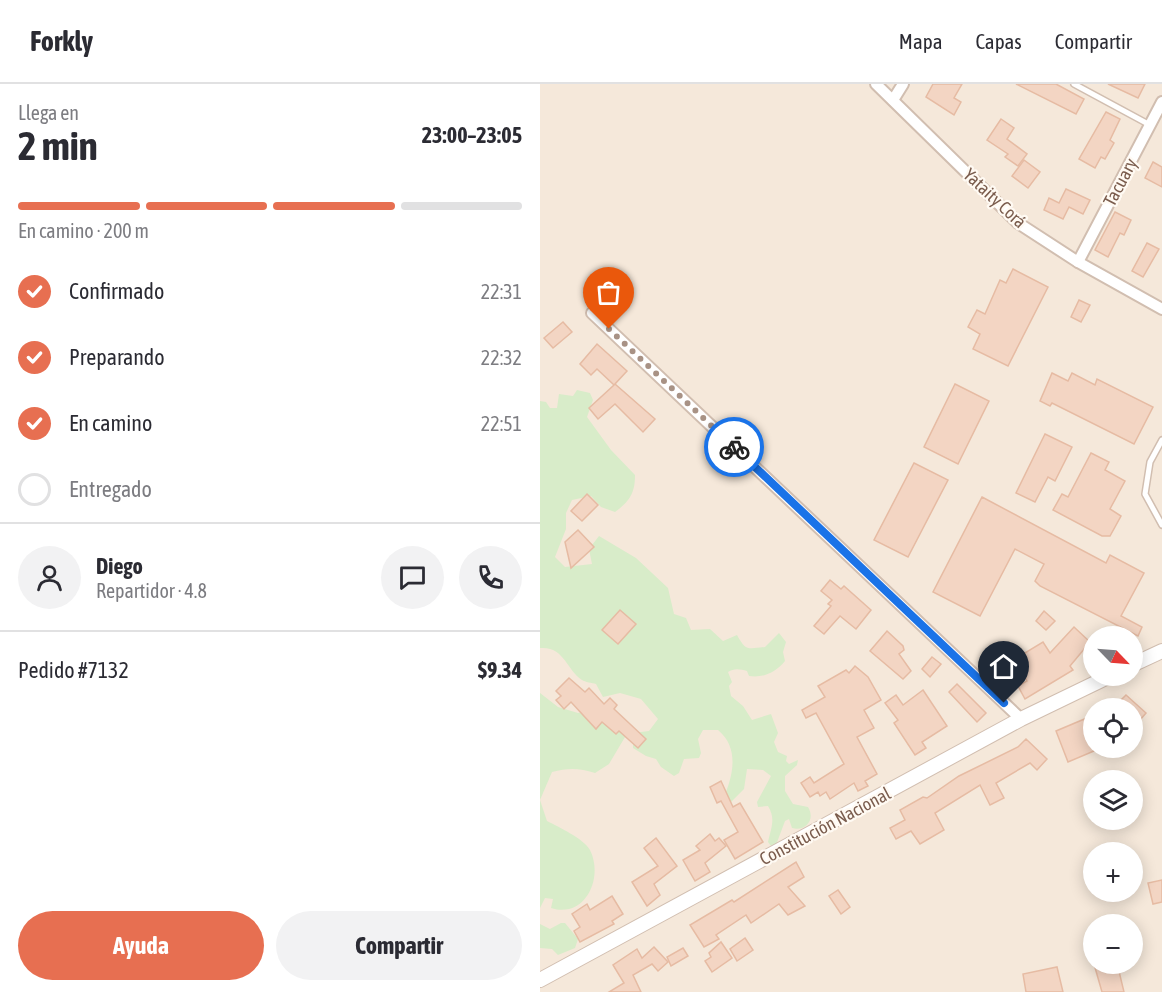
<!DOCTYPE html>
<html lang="es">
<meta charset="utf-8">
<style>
:root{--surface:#fff;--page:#f2f2f3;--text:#2b2b33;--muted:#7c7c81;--line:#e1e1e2;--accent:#e76f51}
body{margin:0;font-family:"Asap Condensed",sans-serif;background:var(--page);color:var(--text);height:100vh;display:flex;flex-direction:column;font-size:22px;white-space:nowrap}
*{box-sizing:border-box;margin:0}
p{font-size:20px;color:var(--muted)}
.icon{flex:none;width:33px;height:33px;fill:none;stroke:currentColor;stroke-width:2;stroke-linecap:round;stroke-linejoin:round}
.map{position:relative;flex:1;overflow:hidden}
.drawer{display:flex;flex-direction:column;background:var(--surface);width:540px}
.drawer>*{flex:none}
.needle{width:39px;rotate:115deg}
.buttons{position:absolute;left:543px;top:542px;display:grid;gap:12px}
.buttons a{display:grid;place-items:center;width:60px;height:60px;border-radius:50%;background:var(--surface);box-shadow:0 3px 15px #0003;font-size:30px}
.pin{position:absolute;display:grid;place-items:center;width:51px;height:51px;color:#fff;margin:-62px -26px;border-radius:50% 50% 50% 0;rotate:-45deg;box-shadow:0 0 6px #0007}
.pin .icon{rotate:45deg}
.courier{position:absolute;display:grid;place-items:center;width:60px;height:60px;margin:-30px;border:4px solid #1a73e8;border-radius:50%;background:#fff;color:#222;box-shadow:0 2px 8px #0007}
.overview em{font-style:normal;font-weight:700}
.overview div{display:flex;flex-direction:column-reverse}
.overview{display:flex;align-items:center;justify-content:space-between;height:102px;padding:0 18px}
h1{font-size:39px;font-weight:700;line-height:45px}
.bar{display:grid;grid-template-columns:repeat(4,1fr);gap:9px 6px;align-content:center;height:72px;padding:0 18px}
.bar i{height:8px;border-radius:4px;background:var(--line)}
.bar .active{background:var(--accent)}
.bar p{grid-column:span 4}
.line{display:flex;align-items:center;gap:15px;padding:0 18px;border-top:2px solid var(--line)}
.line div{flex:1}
.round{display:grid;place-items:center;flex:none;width:63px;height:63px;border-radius:32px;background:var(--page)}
ol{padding:0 18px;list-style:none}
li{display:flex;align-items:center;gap:18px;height:66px}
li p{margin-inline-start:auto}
li .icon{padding:6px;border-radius:50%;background:var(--accent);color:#fff;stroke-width:4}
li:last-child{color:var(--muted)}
li i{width:33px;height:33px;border:3px solid var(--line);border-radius:50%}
.cta{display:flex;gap:12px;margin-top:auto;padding:12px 18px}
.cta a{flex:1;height:69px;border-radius:36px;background:var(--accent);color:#fff;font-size:24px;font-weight:700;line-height:69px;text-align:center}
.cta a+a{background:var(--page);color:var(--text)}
header{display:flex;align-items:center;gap:36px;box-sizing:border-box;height:84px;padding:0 30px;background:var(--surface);border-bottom:2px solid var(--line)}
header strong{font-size:28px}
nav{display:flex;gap:33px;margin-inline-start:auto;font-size:21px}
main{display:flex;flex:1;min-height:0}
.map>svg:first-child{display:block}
.residential{fill:#f5e8da;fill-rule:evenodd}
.green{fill:#d8ecc9}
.building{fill:#f3d5c3;stroke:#e6bba3;stroke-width:1.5}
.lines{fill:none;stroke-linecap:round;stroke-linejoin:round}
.service-casing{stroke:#d1beb0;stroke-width:8}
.minor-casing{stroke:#d1beb0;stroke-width:14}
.tertiary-casing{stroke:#d1beb0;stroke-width:16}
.service{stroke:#fff;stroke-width:5}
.minor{stroke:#fff;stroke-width:10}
.tertiary{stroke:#fff;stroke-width:14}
.done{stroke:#a89285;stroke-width:6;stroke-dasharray:0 10.8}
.route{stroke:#1a73e8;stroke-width:8}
.labels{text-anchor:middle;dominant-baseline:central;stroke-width:4.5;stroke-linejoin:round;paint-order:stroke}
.street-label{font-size:18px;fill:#7a5c4d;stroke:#fffaf3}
</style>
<header>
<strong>Forkly</strong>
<nav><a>Mapa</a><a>Capas</a><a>Compartir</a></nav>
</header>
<main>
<section class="drawer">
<div class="overview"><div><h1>2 min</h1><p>Llega en</p></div><em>23:00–23:05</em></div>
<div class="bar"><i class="active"></i><i class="active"></i><i class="active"></i><i></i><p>En camino · 200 m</p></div>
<ol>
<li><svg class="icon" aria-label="check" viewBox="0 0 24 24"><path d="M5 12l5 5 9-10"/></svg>Confirmado<p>22:31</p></li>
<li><svg class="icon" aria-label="check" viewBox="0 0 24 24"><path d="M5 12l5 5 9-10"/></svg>Preparando<p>22:32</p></li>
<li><svg class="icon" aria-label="check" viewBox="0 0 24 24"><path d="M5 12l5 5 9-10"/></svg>En camino<p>22:51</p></li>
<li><i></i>Entregado</li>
</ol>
<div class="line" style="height:108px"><a class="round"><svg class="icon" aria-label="person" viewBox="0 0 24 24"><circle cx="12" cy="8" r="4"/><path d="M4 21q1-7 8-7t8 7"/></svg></a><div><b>Diego</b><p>Repartidor · 4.8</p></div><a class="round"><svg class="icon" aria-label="chat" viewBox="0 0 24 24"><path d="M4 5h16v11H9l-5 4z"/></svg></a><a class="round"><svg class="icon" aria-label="phone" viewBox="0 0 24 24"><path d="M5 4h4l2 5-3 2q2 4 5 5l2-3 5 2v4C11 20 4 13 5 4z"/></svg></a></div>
<div class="line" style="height:78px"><div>Pedido #7132</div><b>$9.34</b></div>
<div class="cta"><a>Ayuda</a><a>Compartir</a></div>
</section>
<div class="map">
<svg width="622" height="908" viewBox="0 0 622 908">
<rect width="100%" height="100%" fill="#fdf6ec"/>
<path class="residential" d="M0 0H622V908H0ZM554 552H592V591H554ZM554 624H592V663H554ZM554 696H592V735H554ZM554 768H592V807H554ZM554 840H592V879H554Z"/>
<g class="green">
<path d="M37 306 50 309 53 316 47 333 71 366 95 391C95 409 90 417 75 428L61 423 51 412 32 416 26 429V445L15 473 25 483 52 480 49 465 59 452 96 474 128 504 134 530 146 534 151 546 170 545 183 557 197 551C206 567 207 565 225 563L239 549 246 558 243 568 245 577C235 589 223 594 209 592L207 587C200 585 194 584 188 588L192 598 189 602 191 612 203 622 212 636 231 630 238 649 234 658 238 668 247 672 246 677 249 680 258 676 257 681 245 692V707L253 720 268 723C276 736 265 748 252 744L249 735 245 737 236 761 231 762 228 758C231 744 236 735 228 722L218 723 217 718 231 692 223 686 207 685 204 705 189 720 183 715C193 693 200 664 178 646H163L158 655 161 669 159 674 144 675 139 689 134 692 121 683 116 675 106 672 93 664V649L109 647 118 635 101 615 80 609 63 613 56 600C52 599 45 598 42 596 26 585 24 562 0 564V317L6 318 10 324H17L19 310 33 312Z"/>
<path d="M0 609 18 623 38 629 52 626 79 639 85 653 69 680 55 689C39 684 28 684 12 688L0 716 7 737C19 743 44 755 50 766 64 794 45 835 11 824L13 815 5 814 0 824Z"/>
<path d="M21 839H25L38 855 35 864 18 871 12 865 0 864V840L10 845Z"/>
</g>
<g class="building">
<path d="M393 0H422L414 14 421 18 414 31 386 13Z"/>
<path d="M476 0H516L544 15 536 30Z"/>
<path d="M568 0H605L598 14Z"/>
<path d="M566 28 580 35 570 56 574 59 565 75 561 73 555 84 539 75Z"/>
<path d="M461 35 474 44 467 55 487 70 478 82 465 73 468 70 447 56Z"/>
<path d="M484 76 500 88 488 104 472 92Z"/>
<path d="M613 78 622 83V103L605 94Z"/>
<path d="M526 105 550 116 543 130 529 123 523 135 504 126 509 114 519 119Z"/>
<path d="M575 128 591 136 584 151 580 149 568 173 555 166Z"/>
<path d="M607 159 619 165 603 193 592 187Z"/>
<path d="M473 185 508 203 468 282 433 265 440 250 428 243 437 226 445 230 460 196 466 199Z"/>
<path d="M539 216 550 221 541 238 531 233Z"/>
<path d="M23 238 32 248 13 264 4 254Z"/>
<path d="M57 260 87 287 75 300 115 335 103 348 75 320 58 335 49 324 74 301 57 285 51 291 40 280Z"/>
<path d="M512 289 528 297 532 289 555 301 557 295 613 323 594 360 512 319 510 322 500 317Z"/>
<path d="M415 300 449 317 418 380 384 363Z"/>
<path d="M505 350 532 363 515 397 508 393 495 418 476 409Z"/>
<path d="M551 369 569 378 565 386 585 397 570 425 581 432 570 452H562L513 426 522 410 528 413Z"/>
<path d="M374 379 408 396 368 473 334 456Z"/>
<path d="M47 410 58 421 42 437 31 427Z"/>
<path d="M442 413 566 479 570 471 604 489 581 532 602 543 598 552 500 502 495 497 504 480 475 465 440 532 393 508Z"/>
<path d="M38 446 54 463 31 484 25 458Z"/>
<path d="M290 496 301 505 304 502 331 526 316 545 300 532 284 550 274 542 291 522 288 520 292 516 281 507Z"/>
<path d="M80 526 96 540 78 560 62 546Z"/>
<path d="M504 527 515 537 506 546 496 537Z"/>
<path d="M534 543 550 558 530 582 533 586 485 615 478 602 487 597 475 575 503 558 510 569Z"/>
<path d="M347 547 363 562 364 566 359 570 371 587 363 595 330 567Z"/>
<path d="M392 573 401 580 390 593 382 585Z"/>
<path d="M315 582 328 593 341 616 324 626 334 644 317 653 337 690 325 697 328 702 318 707 314 699 290 715 286 708 280 712 278 708 270 713 261 699 270 693 274 699 304 680 276 629 266 634 262 626 285 613 278 602 306 586 309 589Z"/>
<path d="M29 594 45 608 49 604 64 620 70 614 77 621 74 625 106 655 98 664 79 647 76 650 62 638 56 645 31 618 24 625 16 616 21 612 16 607Z"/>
<path d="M417 600 446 629 437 638 409 608Z"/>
<path d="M383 606 407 642 382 658 386 664 375 671 354 639 358 636 345 619 356 611 363 621Z"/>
<path d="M586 611 606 629 600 636 592 630V624H586L579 618Z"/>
<path d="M554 631V667L528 678 516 647Z"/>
<path d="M486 655 507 675 497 686 490 679 456 699 464 714 450 721 440 701 395 729 404 746 380 760 371 747 356 755 350 744 365 736 360 726 383 713 387 714 419 692 478 663Z"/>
<path d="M181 697 193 723 200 719 223 758 195 775 184 756 198 748 181 717 177 719 170 703Z"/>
<path d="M170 750 175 757 179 754 186 762 165 779 170 788 155 797 143 776 160 766 156 762Z"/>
<path d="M116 754 137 782 114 800 120 811 107 822 92 798 118 782 104 764Z"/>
<path d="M256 778 264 793 248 803 265 822 248 831 239 820 211 839 206 831 176 851 179 855 164 863 150 841 192 816 194 818Z"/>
<path d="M622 796V818L613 820 608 799Z"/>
<path d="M298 806 310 823 301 830 289 812Z"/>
<path d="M72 812 83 830 72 837 74 840 40 858 34 847 40 843 32 830 47 820 50 826Z"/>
<path d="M205 854 213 866 197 877 190 865Z"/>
<path d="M181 858 192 874 172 888 165 877 171 873 169 869Z"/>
<path d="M114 863 128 878 118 887 112 880 93 891 101 908H69L84 899 73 881 97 865 102 874Z"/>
<path d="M143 864 148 872 131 882 127 873Z"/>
<path d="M560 879H577L584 908H562L554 880Z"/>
<path d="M517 883 523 908H486L483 890Z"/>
</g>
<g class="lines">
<g class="service-casing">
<g id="service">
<path d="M534 0 610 41"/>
<path d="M622 356 610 378 605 410 622 441"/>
</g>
</g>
<g class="minor-casing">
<g id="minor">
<path d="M336 0 478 139 538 178 622 225"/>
<path d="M353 16 363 0"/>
<path d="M538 178 622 18"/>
<path d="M52 229 481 635"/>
</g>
</g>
<g class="tertiary-casing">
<g id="tertiary">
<path d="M592 581 622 567"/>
<path d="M0 896 481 635 572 591"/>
</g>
</g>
<use href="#service" class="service"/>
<use href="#minor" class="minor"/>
<use href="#tertiary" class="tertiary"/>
</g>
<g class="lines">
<path class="done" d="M69 245 194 363"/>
<path class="route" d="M194 363 464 619"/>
</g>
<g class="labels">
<g class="street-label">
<text transform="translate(580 98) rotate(-62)">Tacuary</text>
<text transform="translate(455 114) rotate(43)">Yataity Corá</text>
<text transform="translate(285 742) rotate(-28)">Constitución Nacional</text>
</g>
</g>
</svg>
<div class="buttons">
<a><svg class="needle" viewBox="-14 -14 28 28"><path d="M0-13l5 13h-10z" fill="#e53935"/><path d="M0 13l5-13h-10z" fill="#7c7c81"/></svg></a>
<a><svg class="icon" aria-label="locate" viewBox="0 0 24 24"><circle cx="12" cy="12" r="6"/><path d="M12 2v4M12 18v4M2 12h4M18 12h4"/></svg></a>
<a><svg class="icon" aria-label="layers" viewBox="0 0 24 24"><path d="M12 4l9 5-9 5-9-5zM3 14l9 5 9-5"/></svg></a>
<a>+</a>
<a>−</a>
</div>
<div class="pin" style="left:69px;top:245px;background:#ea580c"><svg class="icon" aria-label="bag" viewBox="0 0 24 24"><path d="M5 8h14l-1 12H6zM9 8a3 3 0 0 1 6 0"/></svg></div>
<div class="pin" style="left:464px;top:619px;background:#1f2937"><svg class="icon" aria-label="home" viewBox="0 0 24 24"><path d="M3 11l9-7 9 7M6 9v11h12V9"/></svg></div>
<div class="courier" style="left:194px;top:363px"><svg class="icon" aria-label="bike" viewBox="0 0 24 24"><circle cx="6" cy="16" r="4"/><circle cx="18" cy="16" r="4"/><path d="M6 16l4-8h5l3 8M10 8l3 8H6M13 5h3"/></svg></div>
</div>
</main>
